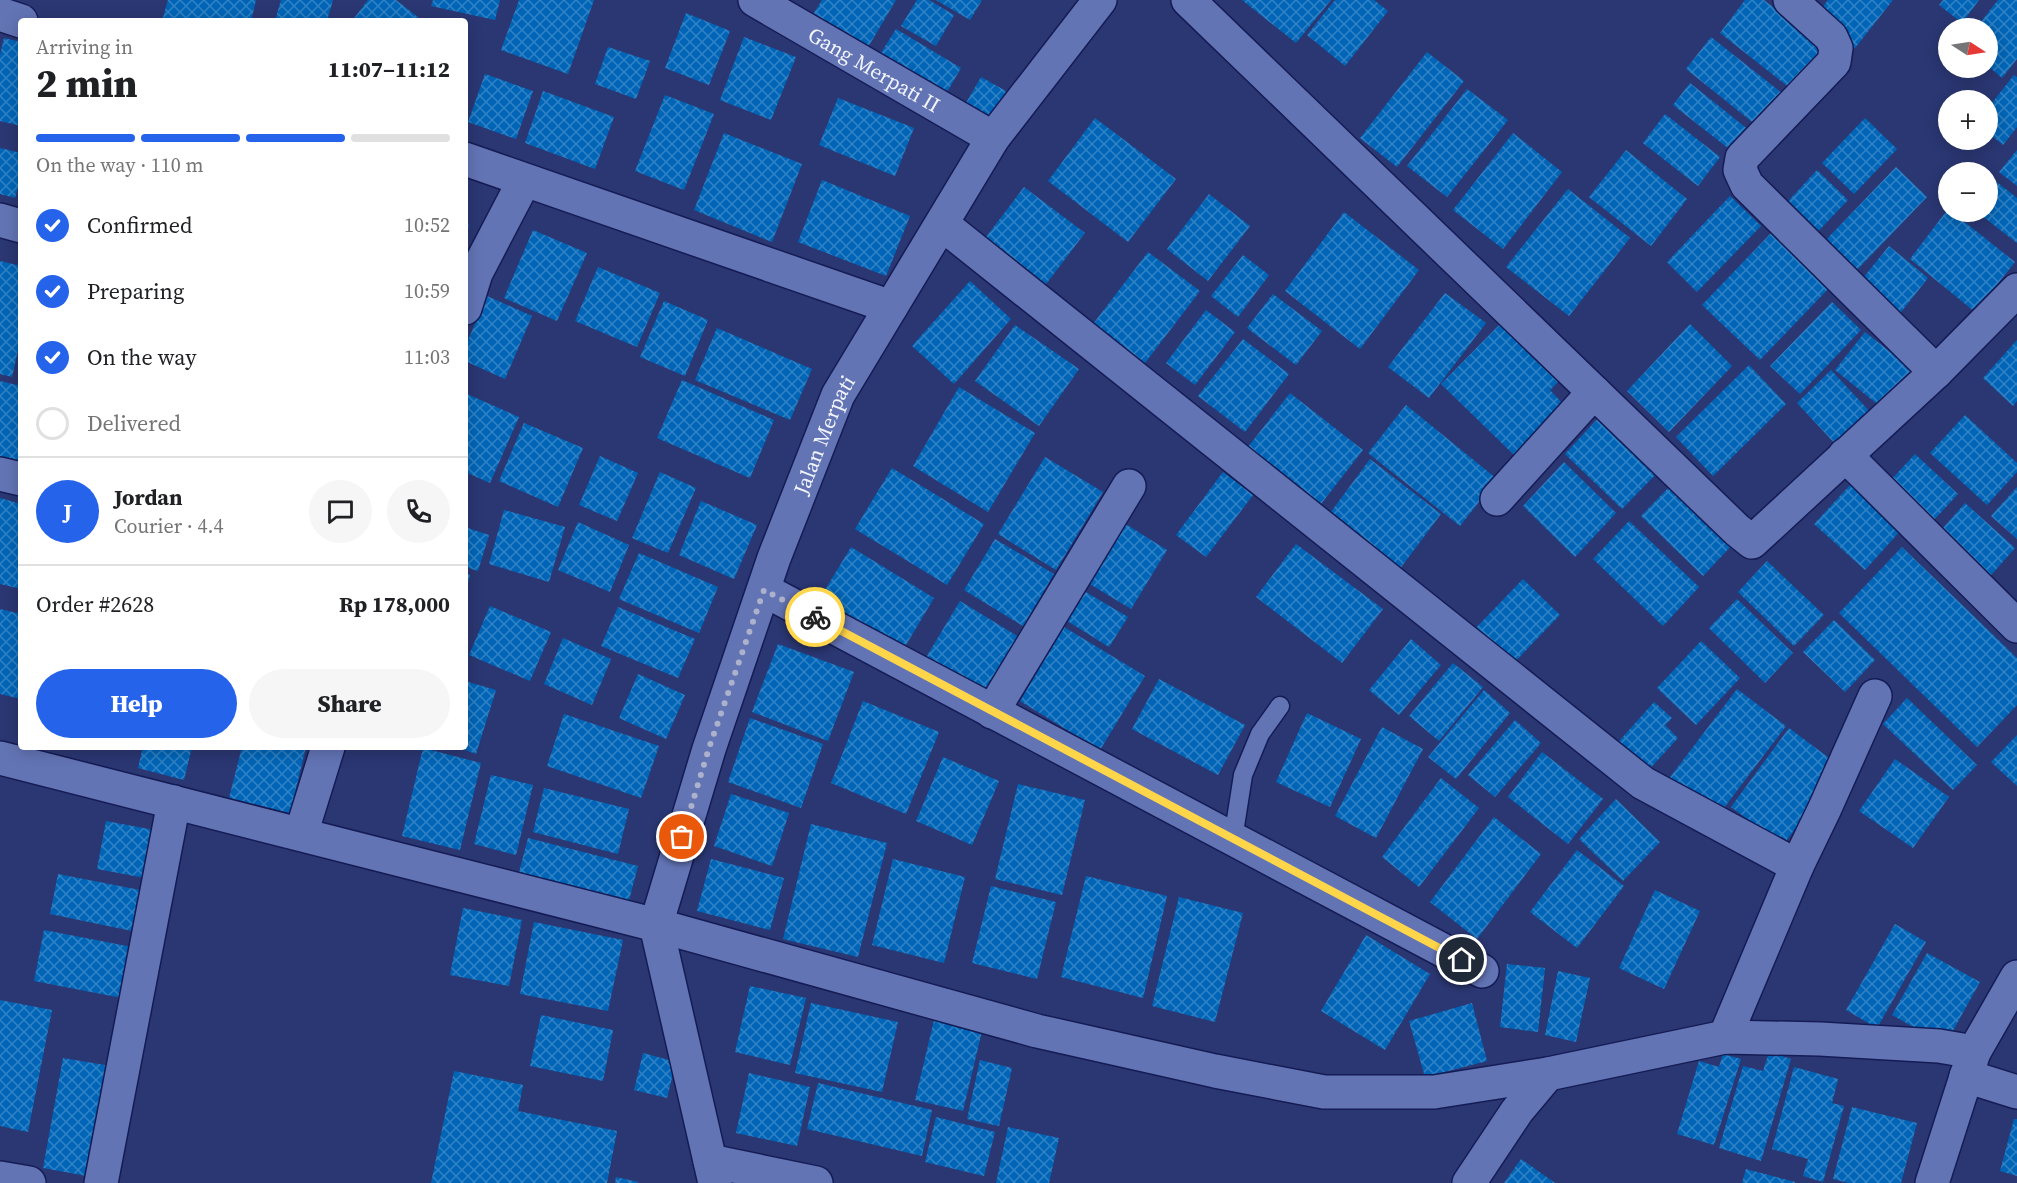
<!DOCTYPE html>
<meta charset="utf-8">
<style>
:root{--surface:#fff;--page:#f6f6f6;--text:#202124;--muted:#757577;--line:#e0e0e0;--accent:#2563eb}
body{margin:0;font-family:"Source Serif 4",serif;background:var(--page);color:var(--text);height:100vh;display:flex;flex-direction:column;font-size:22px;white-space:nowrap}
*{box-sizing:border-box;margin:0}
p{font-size:20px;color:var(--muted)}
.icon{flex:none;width:33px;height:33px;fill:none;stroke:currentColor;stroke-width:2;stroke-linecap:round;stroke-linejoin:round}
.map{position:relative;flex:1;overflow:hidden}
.sheet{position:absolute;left:18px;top:18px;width:450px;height:732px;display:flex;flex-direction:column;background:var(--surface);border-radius:6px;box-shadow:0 3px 15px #0003}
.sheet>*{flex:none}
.needle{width:39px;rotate:102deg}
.tools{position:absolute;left:1938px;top:18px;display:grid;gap:12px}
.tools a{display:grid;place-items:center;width:60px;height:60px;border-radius:50%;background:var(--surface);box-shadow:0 3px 15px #0003;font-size:30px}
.pin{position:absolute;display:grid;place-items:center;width:51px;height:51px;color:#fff;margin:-26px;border:3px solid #fff;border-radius:50%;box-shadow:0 2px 6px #0007}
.courier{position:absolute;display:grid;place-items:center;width:60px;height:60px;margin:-30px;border:4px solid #ffd54a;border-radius:50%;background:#fff;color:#222;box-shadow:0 2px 8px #0007}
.summary em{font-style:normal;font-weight:800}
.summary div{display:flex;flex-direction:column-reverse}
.summary{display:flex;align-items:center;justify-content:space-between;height:102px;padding:0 18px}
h1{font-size:39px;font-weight:800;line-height:45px}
.bar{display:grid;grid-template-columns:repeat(4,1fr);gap:9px 6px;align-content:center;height:72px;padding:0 18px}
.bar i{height:8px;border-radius:4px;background:var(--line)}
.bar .on{background:var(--accent)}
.bar p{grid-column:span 4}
.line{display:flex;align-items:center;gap:15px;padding:0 18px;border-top:2px solid var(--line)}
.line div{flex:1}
.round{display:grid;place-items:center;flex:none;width:63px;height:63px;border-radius:32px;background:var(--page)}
ol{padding:0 18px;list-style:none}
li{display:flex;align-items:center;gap:18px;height:66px}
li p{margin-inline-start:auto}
li .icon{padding:6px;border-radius:50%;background:var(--accent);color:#fff;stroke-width:4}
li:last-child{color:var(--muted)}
li i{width:33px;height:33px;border:3px solid var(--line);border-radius:50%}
.primary-button{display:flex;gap:12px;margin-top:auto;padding:12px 18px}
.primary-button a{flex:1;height:69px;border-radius:36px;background:var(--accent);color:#fff;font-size:24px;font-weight:800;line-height:69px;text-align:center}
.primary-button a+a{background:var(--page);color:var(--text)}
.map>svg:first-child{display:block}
.building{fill:url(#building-cross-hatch)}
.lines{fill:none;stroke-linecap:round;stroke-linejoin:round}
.service-casing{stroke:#151c55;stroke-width:21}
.minor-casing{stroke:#151c55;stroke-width:36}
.service{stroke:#6374b5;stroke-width:18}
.minor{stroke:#6374b5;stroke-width:33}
.done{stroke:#acb2cb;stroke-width:6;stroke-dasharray:0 10.8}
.route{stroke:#ffd54a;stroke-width:8}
.labels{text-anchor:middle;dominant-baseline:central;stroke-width:4.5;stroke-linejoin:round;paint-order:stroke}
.street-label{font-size:21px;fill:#f1f4fb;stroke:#1c223d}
</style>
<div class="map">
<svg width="2017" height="1183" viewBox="0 0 2017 1183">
<defs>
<pattern id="building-cross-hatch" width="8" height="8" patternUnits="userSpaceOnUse" patternTransform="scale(1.5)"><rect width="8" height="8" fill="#0065b7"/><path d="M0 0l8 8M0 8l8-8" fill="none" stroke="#3283c5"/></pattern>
</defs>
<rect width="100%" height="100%" fill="#2b3773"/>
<g class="building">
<path d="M168 0H256L251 21H162Z"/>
<path d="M281 0H333L327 21H275Z"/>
<path d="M368 0H396L423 21H352Z"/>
<path d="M433 0H500L495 20 431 6Z"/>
<path d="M519 0H594L568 74 501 50Z"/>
<path d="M822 0H896L864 54 809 21Z"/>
<path d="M917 0H929L954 15 936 46 901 26Z"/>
<path d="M936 0H982L970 20Z"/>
<path d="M1242 0H1331L1296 43Z"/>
<path d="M1335 0H1374L1388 11 1345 66 1307 35Z"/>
<path d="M1745 0H1764L1824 47 1791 89 1720 33Z"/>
<path d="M1828 0H1893L1855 48 1816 16Z"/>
<path d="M1943 0H1979L1962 23 1939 5Z"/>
<path d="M1998 0H2017V59L2002 78 1988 66V28H1976Z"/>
<path d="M686 13 730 31 709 85 665 68Z"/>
<path d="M896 29 961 68 940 104 874 64Z"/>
<path d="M744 37 796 57 771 120 720 100Z"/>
<path d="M1711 37 1787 97 1761 129 1686 69Z"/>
<path d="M4 38 21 42V126L0 121V55Z"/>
<path d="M608 47 650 61 636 99 595 84Z"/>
<path d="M1427 52 1464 81 1397 167 1360 138Z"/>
<path d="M485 74 533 91 516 139 468 122Z"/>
<path d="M2014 75 2017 77V127L2003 145 1988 133V108Z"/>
<path d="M981 77 1006 91 991 117 966 103Z"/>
<path d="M1690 83 1750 131 1733 152 1673 105Z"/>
<path d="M1467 89 1508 120 1447 197 1407 166Z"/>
<path d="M543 91 614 117 595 169 525 143Z"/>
<path d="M665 95 714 114 684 190 635 171Z"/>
<path d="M838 98 914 128 895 176 819 145Z"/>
<path d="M1665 114 1720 157 1698 186 1643 143Z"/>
<path d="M1095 118 1176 179 1128 242 1048 181Z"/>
<path d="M1865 118 1897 149 1854 194 1822 163Z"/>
<path d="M724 133 802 164 772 242 694 210Z"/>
<path d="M1513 133 1562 172 1503 249 1453 210Z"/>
<path d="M0 148 21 153V176L15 198 0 194Z"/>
<path d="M1626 150 1687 199 1651 246 1589 197Z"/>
<path d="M2017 150V186L1999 172Z"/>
<path d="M1896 167 1927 197 1853 274 1822 244Z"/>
<path d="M1817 170 1848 200 1809 241 1778 212Z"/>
<path d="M1988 175 2017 198V243L1977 212H1988Z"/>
<path d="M822 180 910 216 886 276 798 242Z"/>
<path d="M1024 187 1085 233 1043 288 983 241Z"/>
<path d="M1568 189 1630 238 1569 316 1506 267Z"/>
<path d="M1209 194 1250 226 1208 281 1167 249Z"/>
<path d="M1730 196 1761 226 1697 292 1667 262Z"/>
<path d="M1948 209V212H1952L2015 262 1975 312 1910 259Z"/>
<path d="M1344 212 1419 270 1360 349 1285 291Z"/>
<path d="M465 223 469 224 466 238H465Z"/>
<path d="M533 230 587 253 557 321 504 298Z"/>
<path d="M1771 233 1828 289 1760 360 1702 305Z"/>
<path d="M1889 246 1928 278 1894 321 1854 289Z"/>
<path d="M1148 252 1200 291 1145 363 1093 324Z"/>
<path d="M1243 255 1269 275 1238 317 1211 296Z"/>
<path d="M0 261 21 266V337L12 377 0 374Z"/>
<path d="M598 267 660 293 637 347 575 321Z"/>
<path d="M970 281 1011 319 954 384 912 346Z"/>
<path d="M1445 293 1486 323 1429 398 1388 367Z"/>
<path d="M1273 294 1322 331 1296 365 1247 328Z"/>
<path d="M487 296 532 316 505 379 465 361V347Z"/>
<path d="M664 301 708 320 685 376 640 357Z"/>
<path d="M1832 302 1861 330 1800 394 1770 366Z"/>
<path d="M1206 310 1235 332 1195 385 1166 363Z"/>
<path d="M1502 322 1560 380 1550 390 1564 405 1514 455 1441 384Z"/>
<path d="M1690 324 1732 366 1669 432 1627 391Z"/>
<path d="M1015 325 1079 369 1039 426 975 381Z"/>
<path d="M717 328 812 369 790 420 695 380Z"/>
<path d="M1865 332 1918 374 1887 412 1835 370Z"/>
<path d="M1243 339 1289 374 1245 432 1198 396Z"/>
<path d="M2017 340V401L2013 406 1983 378Z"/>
<path d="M1749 365 1786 404 1713 476 1676 437Z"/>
<path d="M1831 370 1874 416 1840 449 1797 403Z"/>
<path d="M682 380 774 420 750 478 657 438Z"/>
<path d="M0 381 21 386V470L0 465Z"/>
<path d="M959 387 1035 433 988 512 913 466Z"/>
<path d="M1290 393 1363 450 1314 513 1241 456Z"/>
<path d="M467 394 519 417 490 483 465 472V399Z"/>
<path d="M1406 405 1497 479 1460 526 1368 453Z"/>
<path d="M1602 414 1660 470 1622 509 1565 454Z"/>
<path d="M1965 415 2017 463V472L1987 505 1930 453Z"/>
<path d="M524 423 583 448 558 507 499 481Z"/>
<path d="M1915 454 1958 494 1932 522 1888 483Z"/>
<path d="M600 456 638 473 617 521 579 505Z"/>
<path d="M1045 457 1103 492 1056 570 998 534Z"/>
<path d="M1370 459 1441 514 1393 578 1322 524Z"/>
<path d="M1564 462 1616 513 1575 557 1523 506Z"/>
<path d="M892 468 984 524 947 585 855 529Z"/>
<path d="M660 472 696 488 668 553 632 538Z"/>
<path d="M1223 472 1253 495 1206 557 1176 535Z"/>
<path d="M1672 484 1734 543 1703 576 1641 516Z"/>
<path d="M1851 484 1902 529 1865 570 1814 524Z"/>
<path d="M2017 487V539L1991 516Z"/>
<path d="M0 498 21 504V589L0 584Z"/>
<path d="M701 501 757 525 734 579 679 555Z"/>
<path d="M1965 503 2015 548 1985 582 1935 537Z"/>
<path d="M504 510 565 527 549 582 489 564Z"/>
<path d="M1629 521 1699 587 1663 626 1593 559Z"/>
<path d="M578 522 629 545 610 592 558 570Z"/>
<path d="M1124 523 1167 550 1131 609 1088 583Z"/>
<path d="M465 527 489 535 478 571 465 567Z"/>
<path d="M995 539 1054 574 1023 626 964 590Z"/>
<path d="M1296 544 1383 609 1342 663 1256 597Z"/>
<path d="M851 547 934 598 900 655 816 605Z"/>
<path d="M1902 547 2017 658V705L1977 747 1839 613Z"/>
<path d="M639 553 718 587 699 633 619 599Z"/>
<path d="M1767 561 1824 615 1794 646 1738 592Z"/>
<path d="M465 573 470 575 466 591H465Z"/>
<path d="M1523 579 1560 615 1507 670 1470 634Z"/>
<path d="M1079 588 1128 617 1109 647 1061 617Z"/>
<path d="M1737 599 1793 653 1765 683 1709 628Z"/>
<path d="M960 601 1022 639 984 702 922 664Z"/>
<path d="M490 606 551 632 530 681 469 655Z"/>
<path d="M618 607 695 639 678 678 601 646Z"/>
<path d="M0 609 21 614V699L0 694Z"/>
<path d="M1834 620 1875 660 1845 692 1803 652Z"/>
<path d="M1064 627 1145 676 1100 750 1020 701Z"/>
<path d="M563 638 611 659 592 705 544 684Z"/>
<path d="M1411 639 1441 665 1399 715 1369 690Z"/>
<path d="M1701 641 1740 678 1696 725 1657 688Z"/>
<path d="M778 644 854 672 828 741 752 712Z"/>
<path d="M1453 663 1483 687 1439 741 1409 716Z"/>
<path d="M638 674 685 695 666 739 619 718Z"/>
<path d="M1159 679 1245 725 1218 775 1132 729Z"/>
<path d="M465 681 496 690 476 754 457 747H465Z"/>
<path d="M1737 689 1786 726 1717 817 1668 780Z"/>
<path d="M1484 690 1510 713 1456 779 1428 757Z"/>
<path d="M1907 698 1977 765 1953 790 1883 724Z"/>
<path d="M863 701 939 732 906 814 831 783Z"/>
<path d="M1654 702 1672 718 1665 725 1678 738 1643 776 1613 748Z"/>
<path d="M1307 713 1361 739 1330 807 1276 782Z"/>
<path d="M564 714 659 746 641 798 547 766Z"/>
<path d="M750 718 823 744 801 808 728 782Z"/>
<path d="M1515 720 1541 743 1495 797 1468 775Z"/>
<path d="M1382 727 1423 749 1376 838 1335 816Z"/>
<path d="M1789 728 1841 767 1783 845 1731 807Z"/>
<path d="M2017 735V786L1991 762Z"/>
<path d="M143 747H192L184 780 138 768Z"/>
<path d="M242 747H306L290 813 229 798Z"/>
<path d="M423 748 481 763 460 850 402 836Z"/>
<path d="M1542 752 1603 799 1568 844 1508 797Z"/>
<path d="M943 757 999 781 972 845 916 821Z"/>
<path d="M1895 759 1949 797 1913 848 1859 811Z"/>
<path d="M491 775 533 785 516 855 474 844Z"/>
<path d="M1441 778 1479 808 1419 887 1382 857Z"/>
<path d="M1018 784 1085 800 1062 895 995 879Z"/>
<path d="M544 788 629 809 618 854 533 832Z"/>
<path d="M731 794 789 813 772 866 714 846Z"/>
<path d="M1616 799 1660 842 1623 881 1579 839Z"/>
<path d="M1494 817 1541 854 1477 939 1430 902Z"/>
<path d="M106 821 154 830 145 878 97 869Z"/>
<path d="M811 824 887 843 858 957 783 939Z"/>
<path d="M528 838 638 866 628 904 518 876Z"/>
<path d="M1577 850 1624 886 1577 948 1530 912Z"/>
<path d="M711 859 784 878 770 930 697 911Z"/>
<path d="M893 859 965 877 944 963 872 945Z"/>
<path d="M58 874 140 890 132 931 50 914Z"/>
<path d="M1086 876 1167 896 1143 998 1061 977Z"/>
<path d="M991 886 1056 902 1037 979 972 963Z"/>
<path d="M1655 890 1700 911 1664 989 1619 968Z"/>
<path d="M1179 897 1243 913 1215 1022 1152 1006Z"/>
<path d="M463 908 522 920 509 986 450 975Z"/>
<path d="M534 922 623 940 608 1011 520 994Z"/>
<path d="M1895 924 1926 942 1877 1028 1846 1010Z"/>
<path d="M44 930 132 947 122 998 34 981Z"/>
<path d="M1366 935 1430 974 1385 1050 1321 1011Z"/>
<path d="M1927 953 1980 982 1945 1045 1892 1015Z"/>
<path d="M1507 964 1545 968 1538 1032 1500 1027Z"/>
<path d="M1558 971 1590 978 1576 1042 1545 1035Z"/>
<path d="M750 986 806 998 790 1065 735 1052Z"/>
<path d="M0 1000 52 1010 28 1132 0 1126Z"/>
<path d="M811 1003 898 1022 882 1092 795 1073Z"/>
<path d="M1472 1003 1487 1061 1425 1077 1409 1021Z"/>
<path d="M541 1015 613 1030 603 1081 530 1066Z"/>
<path d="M935 1016 983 1027 963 1111 915 1100Z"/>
<path d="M1769 1052 1791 1059 1761 1161 1719 1148 1743 1066 1763 1071Z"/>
<path d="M643 1053 676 1062 667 1098 634 1090Z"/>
<path d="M1723 1054 1741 1059 1714 1145 1677 1134 1699 1061 1719 1067Z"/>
<path d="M63 1058 111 1066 92 1177 43 1168Z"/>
<path d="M980 1060 1012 1068 999 1126 967 1119Z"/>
<path d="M1794 1067 1838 1079 1832 1103 1844 1106 1823 1182 1803 1176 1808 1159 1772 1149Z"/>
<path d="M454 1071 523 1085 518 1111 617 1131 607 1183H431Z"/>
<path d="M749 1073 810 1087 797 1146 736 1133Z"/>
<path d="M818 1083 932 1110 922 1156 807 1129Z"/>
<path d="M1852 1107 1917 1123 1901 1183H1849L1833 1179Z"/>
<path d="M936 1117 995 1132 984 1176 925 1162Z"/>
<path d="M2014 1119H2017V1176L2000 1171Z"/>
<path d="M1008 1127 1059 1138 1049 1183H996Z"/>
<path d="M1521 1159 1555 1183H1504Z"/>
<path d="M1746 1169 1795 1182V1183H1742Z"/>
<path d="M616 1177 638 1182V1183H615Z"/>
</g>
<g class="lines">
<g class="service-casing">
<path id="service" d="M1233 839 1243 775 1260 734 1280 706"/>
</g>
<g class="minor-casing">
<g id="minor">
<path id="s1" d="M755 0 993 138"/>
<path d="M1188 0 1737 530 1752 542 1936 372 2017 290"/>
<path d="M1790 0 1831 37 1836 48 1834 62 1742 158 1740 170 1747 185 1936 372"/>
<path d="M0 14 21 21"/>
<path d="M465 159 891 307"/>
<path d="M0 220 21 226"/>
<path d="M942 224 1643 783 1797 866 1725 1037"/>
<path d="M465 308 476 273 524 181"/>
<path d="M1845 455 2017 626"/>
<path d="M0 474 21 479"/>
<path d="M1497 499 1594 392"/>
<path d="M764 590 1482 971"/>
<path d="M992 712 1129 486"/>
<path d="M0 758 656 925 1037 1031 1215 1071 1324 1092H1434L1548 1074 1725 1037 1820 1039 1939 1046 1974 1052 1932 1183"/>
<path d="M301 834 328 747"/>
<path d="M1797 866 1825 808 1875 696"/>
<path d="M1974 1052 2017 977"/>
<path d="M1966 1076 2017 1092"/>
<path d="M710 1161 816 1183"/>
<path d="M0 1178 29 1183"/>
<path d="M101 1183 174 802"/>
<path id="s2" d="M715 1183 656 925 709 749 774 558 838 395 993 138 1100 0"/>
<path d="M1469 1183 1517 1111 1548 1074"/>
</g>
</g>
<use href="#service" class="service"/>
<use href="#minor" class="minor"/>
</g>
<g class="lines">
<path class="done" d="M682 837 709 748 764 590 815 617"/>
<path class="route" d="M815 617 1462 960"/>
</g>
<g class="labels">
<g class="street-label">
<text stroke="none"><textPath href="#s1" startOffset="138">Gang Merpati II</textPath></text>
<text stroke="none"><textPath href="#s2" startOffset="783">Jalan Merpati</textPath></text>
</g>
</g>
</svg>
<div class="tools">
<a><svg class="needle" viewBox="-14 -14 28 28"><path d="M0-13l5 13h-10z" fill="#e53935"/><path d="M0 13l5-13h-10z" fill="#757577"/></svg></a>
<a>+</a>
<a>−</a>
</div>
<div class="pin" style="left:682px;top:837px;background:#ea580c"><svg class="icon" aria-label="bag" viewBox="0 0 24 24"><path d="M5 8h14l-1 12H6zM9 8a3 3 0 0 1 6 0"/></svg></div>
<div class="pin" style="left:1462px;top:960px;background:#1f2937"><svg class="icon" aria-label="home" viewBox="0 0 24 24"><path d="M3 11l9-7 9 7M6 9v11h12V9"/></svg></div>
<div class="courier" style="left:815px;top:617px"><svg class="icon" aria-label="bike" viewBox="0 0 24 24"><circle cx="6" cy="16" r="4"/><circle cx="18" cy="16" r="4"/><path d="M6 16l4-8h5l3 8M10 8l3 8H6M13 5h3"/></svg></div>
<section class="sheet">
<div class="summary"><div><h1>2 min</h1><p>Arriving in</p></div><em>11:07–11:12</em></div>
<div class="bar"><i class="on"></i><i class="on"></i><i class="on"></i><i></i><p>On the way · 110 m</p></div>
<ol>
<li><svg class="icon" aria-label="check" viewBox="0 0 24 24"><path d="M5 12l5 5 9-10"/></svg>Confirmed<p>10:52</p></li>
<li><svg class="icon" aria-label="check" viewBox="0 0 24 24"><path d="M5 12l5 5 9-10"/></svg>Preparing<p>10:59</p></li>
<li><svg class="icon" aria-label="check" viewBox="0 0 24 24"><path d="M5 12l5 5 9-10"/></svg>On the way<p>11:03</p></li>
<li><i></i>Delivered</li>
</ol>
<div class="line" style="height:108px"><b class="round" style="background:var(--accent);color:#fff">J</b><div><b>Jordan</b><p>Courier · 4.4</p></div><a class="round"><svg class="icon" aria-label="chat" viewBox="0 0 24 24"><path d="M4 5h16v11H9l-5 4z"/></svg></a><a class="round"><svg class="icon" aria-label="phone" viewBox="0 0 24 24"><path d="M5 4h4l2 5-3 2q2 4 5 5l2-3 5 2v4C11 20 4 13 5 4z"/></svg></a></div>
<div class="line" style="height:78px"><div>Order #2628</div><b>Rp 178,000</b></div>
<div class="primary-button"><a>Help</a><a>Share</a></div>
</section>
</div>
